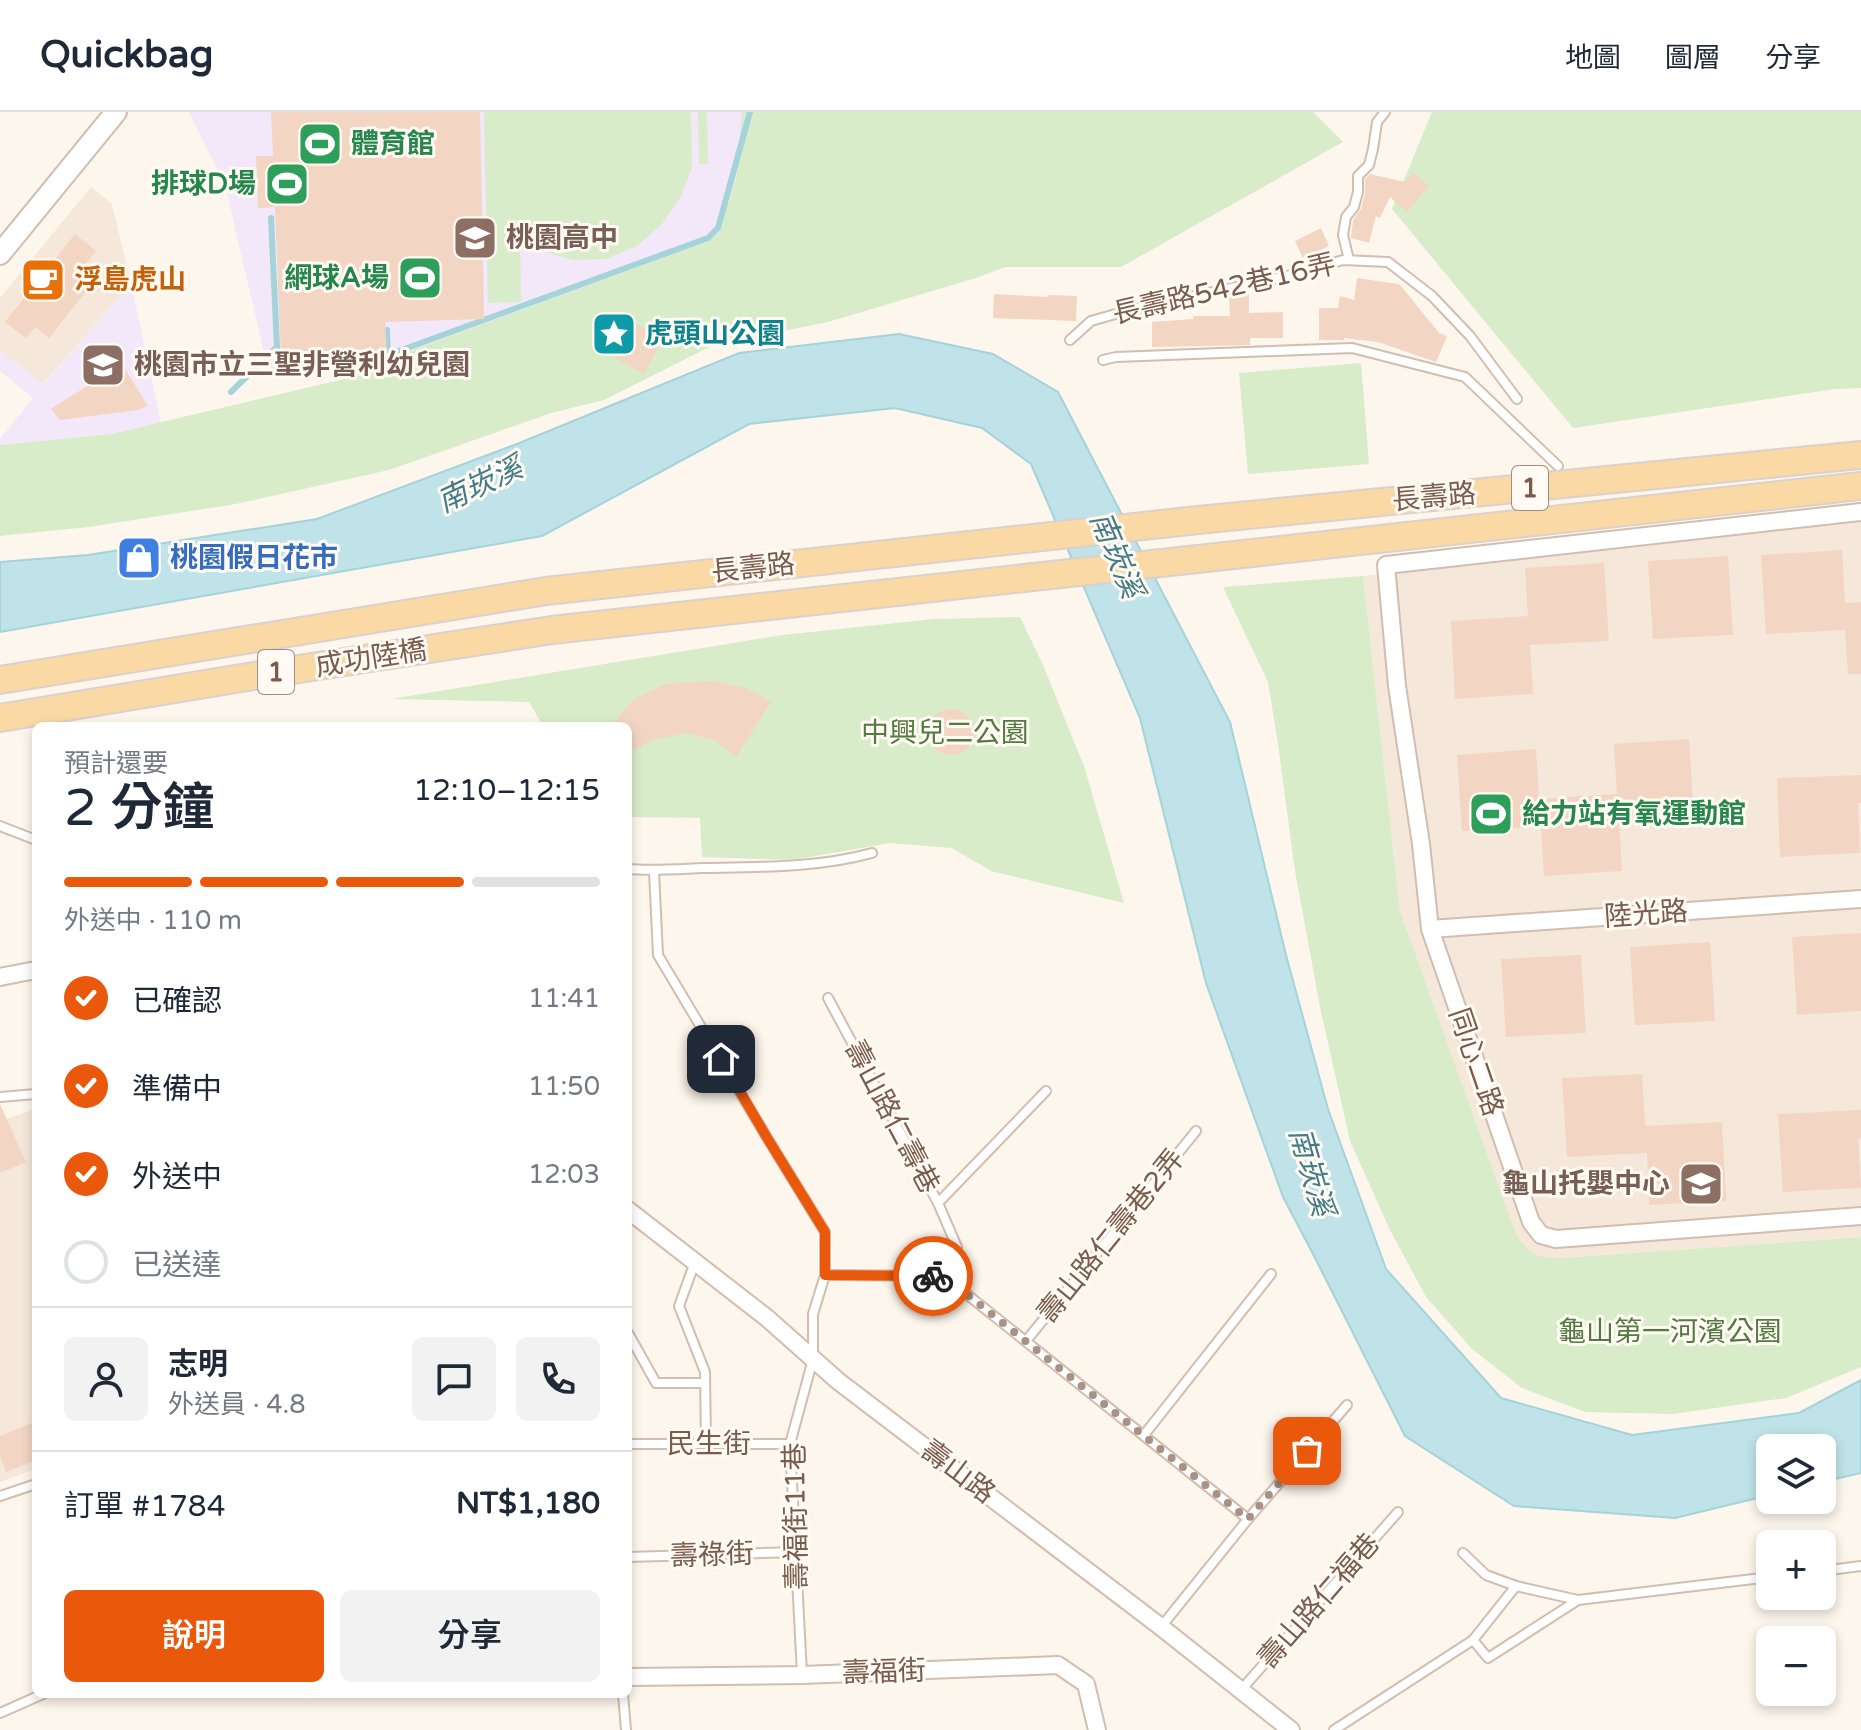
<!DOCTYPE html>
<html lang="zh-TW">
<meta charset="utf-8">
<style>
:root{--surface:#fff;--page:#f2f2f3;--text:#1f2937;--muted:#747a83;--line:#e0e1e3;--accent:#ea580c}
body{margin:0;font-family:"Varela Round","Noto Sans TC",sans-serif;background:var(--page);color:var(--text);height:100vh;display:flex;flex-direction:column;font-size:30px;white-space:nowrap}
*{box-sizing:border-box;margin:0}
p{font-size:26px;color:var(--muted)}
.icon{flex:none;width:44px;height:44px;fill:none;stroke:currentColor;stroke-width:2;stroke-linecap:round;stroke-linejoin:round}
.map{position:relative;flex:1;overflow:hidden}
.sheet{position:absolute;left:32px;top:610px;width:600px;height:976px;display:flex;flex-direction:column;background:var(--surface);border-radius:12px;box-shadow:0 4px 12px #0003}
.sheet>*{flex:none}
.fabs{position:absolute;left:1756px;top:1322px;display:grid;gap:16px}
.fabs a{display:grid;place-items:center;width:80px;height:80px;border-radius:12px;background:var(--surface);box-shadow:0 4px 12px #0003;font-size:40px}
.pin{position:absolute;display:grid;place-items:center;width:68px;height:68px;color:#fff;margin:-34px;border-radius:16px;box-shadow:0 4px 12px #0006}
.courier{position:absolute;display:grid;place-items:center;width:80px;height:80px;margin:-40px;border:6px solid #ea580c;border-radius:50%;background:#fff;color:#222;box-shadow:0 2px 10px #0007}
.summary em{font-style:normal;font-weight:600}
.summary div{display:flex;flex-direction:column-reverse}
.summary{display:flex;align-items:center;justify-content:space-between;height:136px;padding:0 32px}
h1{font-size:52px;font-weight:600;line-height:60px}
.bar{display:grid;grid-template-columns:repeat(4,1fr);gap:12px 8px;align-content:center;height:96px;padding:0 32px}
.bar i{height:10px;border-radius:6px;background:var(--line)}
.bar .active{background:var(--accent)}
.bar p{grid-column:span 4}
.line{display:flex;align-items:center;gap:20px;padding:0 32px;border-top:2px solid var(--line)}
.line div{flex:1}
.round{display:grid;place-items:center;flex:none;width:84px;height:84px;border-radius:12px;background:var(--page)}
ol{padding:0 32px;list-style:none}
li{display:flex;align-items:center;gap:24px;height:88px}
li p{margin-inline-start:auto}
li .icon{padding:8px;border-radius:50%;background:var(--accent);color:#fff;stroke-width:4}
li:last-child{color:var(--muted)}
li i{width:44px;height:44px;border:4px solid var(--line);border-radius:50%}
.cta{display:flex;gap:16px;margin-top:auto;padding:16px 32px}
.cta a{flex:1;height:92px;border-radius:12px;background:var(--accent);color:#fff;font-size:32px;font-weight:600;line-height:92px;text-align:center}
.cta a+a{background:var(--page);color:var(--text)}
header{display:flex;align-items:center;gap:48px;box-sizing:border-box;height:112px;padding:0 40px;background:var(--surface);border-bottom:2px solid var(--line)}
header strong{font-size:38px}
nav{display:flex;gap:44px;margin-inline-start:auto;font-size:28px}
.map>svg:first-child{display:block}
.residential{fill:#f5e8da}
.education{fill:#f3e8fa}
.green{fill:#d8ecc9}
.water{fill:#bfe3e8;stroke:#a5d3da;stroke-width:2}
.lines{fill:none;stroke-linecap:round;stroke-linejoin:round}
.stream{stroke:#a5d3da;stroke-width:6}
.building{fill:#f3d5c3}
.service-casing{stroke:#d1beb0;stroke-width:12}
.minor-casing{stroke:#d1beb0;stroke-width:20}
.tertiary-casing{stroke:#d1beb0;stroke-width:24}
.primary-casing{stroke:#dad1cd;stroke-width:30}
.service{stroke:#fff;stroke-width:8}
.minor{stroke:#fff;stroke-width:16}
.tertiary{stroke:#fff;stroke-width:20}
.primary{stroke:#fbd9a5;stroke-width:26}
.done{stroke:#a89285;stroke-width:8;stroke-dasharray:0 14.4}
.route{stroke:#ea580c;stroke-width:10}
.labels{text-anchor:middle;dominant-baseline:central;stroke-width:6;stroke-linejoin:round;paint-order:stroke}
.shield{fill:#fffaf3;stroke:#a28b7f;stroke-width:2}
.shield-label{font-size:26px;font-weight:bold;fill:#7a5c4d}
.leisure-label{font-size:28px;font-weight:bold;fill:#27864d;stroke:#fffaf3;text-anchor:start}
.education-label{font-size:28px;font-weight:bold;fill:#785e54;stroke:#fffaf3;text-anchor:start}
.food-label{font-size:28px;font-weight:bold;fill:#c56008;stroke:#fffaf3;text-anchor:start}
.street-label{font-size:28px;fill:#7a5c4d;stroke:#fffaf3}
.culture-label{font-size:28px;font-weight:bold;fill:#0d838f;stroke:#fffaf3;text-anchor:start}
.shop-label{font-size:28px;font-weight:bold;fill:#366cbe;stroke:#fffaf3;text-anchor:start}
.park-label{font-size:28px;fill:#537a41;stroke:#fffaf3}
.water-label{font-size:30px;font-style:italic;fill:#437c86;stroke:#fffaf3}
</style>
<header>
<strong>Quickbag</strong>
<nav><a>地圖</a><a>圖層</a><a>分享</a></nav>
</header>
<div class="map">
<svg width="1861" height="1618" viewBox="0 0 1861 1618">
<rect width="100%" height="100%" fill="#fdf6ec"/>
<g class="residential">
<path d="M91 75 112 92 131 172 43 272 0 239V186Z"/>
<path d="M1861 394V1125L1560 1146H1541L1527 1138 1516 1122 1400 799 1363 464Z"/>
<path d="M36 997V1357L0 1370V1009Z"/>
</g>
<g class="education">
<path d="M189 0H758L719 122 706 130 385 248 268 258 225 73Z"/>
<path d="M131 172 161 310 110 322 0 333V327L33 286 0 259V239L44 272Z"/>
</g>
<g class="green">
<path d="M484 0H691L692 56 681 84 662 112 637 134 606 147 573 148 541 139 520 122 521 190 488 191Z"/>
<path d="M698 0H707L708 52H699Z"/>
<path d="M742 0H1313L1343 30 1121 155H1005L976 166 828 210 713 233 604 288 551 301 389 358 236 392 88 415 0 424V333L111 322 361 263 385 248 706 130 719 121 737 62Z"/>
<path d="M1432 0H1861V276L1835 277 1573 316 1392 97Z"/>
<path d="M1361 251 1369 352 1248 362 1239 261Z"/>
<path d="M1363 464 1400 799 1516 1122C1530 1143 1536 1146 1560 1146L1861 1125V1255L1786 1286 1673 1302 1585 1300 1522 1276 1472 1237 1426 1185 1390 1118 1350 1029 1320 895 1295 759 1278 632 1268 570 1223 475Z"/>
<path d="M1020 505 1043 553 1084 654 1124 791 991 759 952 736 890 731 793 748 702 745 700 706 628 705V614H543L529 590 391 587 782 523 934 507Z"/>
</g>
<path class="water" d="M899 222 993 242 1058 280 1230 610 1286 843 1328 997 1386 1157 1501 1286 1632 1323 1799 1301 1861 1268V1361L1822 1370V1336H1770V1383L1675 1406 1514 1394 1405 1324 1312 1140 1283 1085 1206 871 1140 606 1031 352 982 316 895 296 749 312 542 424 0 520V450L88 443 317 407 517 332 739 241Z"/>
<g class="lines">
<g class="stream">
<path d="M271 106 277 235"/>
<path d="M387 218 388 243"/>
<path d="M231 280 277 235 278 249 388 243 708 126 718 116 750 0"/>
</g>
</g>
<g class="building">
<path d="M271 0H480L484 207 385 210 387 243 281 248 275 95 258 96 256 44H273Z"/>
<path d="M1413 61 1429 74 1407 100 1390 85 1380 106 1376 104 1369 131 1351 126 1353 108 1361 97 1365 82V67L1370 62 1405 70Z"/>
<path d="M1321 116 1329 134 1303 146 1295 129Z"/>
<path d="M75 122 96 139 77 162 91 173 49 226 35 215 26 226 5 210Z"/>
<path d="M1357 166 1398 172 1401 174 1439 221 1447 224 1436 250 1378 230 1344 226V228H1319V196H1338L1340 184 1354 188Z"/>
<path d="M994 182 1048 185V183L1077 184 1076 209 993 206Z"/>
<path d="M1237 182H1249V201L1283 200V226H1250V233L1152 235V210L1193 207V204H1230L1229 184Z"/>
<path d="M635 211 663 227 644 262 615 246Z"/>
<path d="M122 252 148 294 138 298 60 308 51 297Z"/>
<path d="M1842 438 1845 491 1861 490V562H1848L1845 518 1766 522 1761 443Z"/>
<path d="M1728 444 1733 523 1653 527 1648 449Z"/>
<path d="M1604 451 1609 529 1530 533 1533 582 1455 587 1451 509 1528 504 1525 456Z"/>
<path d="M712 569 746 576 771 590 736 645 716 629 687 621 652 628 628 642V614H611L634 587 665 572Z"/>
<circle cx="951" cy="620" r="23"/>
<path d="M1689 627 1694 705 1619 710 1622 759 1544 764 1541 714 1462 719 1457 643 1536 637 1539 687 1617 682 1614 632Z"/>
<path d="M1861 663V691H1858L1860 741 1780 745 1777 666Z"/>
<path d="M1861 821V899L1797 903 1792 825Z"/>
<path d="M1710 830 1715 909 1635 913 1630 835Z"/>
<path d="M1581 843 1586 921 1506 925 1501 847Z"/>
<path d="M1642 962 1645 1014 1722 1010 1726 1089 1649 1093 1647 1041 1567 1045 1562 966Z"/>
<path d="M0 992 26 1050 0 1061Z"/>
<path d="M1861 998V1026L1858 1027 1861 1076 1783 1080 1778 1002Z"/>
<path d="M36 1309V1348L6 1360 0 1344V1324Z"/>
</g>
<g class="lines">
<g class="service-casing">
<g id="service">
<path d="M1349 148 1343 123 1346 105 1354 95 1358 80V64L1369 53 1373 37 1377 10 1385 0"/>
<path d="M1070 228 1091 209 1126 199 1291 163 1343 148 1388 150 1432 184 1470 224 1517 287"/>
<path d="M1103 248 1116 245 1352 236 1465 265 1558 354"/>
<path d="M0 714 36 728"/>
<path d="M628 757C653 759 678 757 703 756 761 755 817 756 872 741"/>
<path d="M654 759 658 843 766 1024 825 1120V1163L813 1202V1247L790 1332 802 1562"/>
<path d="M828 886 938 1091 957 1135 944 1164 1248 1407"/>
<path d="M0 985 36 982"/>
<path d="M938 1091 1046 979"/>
<path d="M695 1150 679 1194 705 1260 706 1332"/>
<path d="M825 1163 944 1164"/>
<path d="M628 1221 656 1271H705"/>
<path d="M1026 1229 1196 1019"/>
<path d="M1144 1323 1271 1162"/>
<path d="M628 1332H790"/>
<path d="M0 1384 36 1372"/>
<path d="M1463 1441 1486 1463 1516 1474 1578 1488"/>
<path d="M628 1445 796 1440"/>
<path d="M1822 1459 1861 1454"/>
<path d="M1516 1474 1473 1528 1488 1546 1578 1488 1770 1465"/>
<path d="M1161 1515 1248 1407 1347 1293"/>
<path d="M1241 1578 1398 1400"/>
<path d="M623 1582 626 1618"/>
<path d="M0 1601 43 1582"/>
<path d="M1334 1618 1473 1528"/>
</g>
</g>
<g class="minor-casing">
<g id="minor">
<path d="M1861 400 1386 453 1397 574 1421 732 1430 817 1531 1110 1541 1123 1556 1127 1861 1104"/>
<path d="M1430 817 1861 787"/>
<path d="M0 865 36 858"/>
<path d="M628 1098 767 1206 838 1269 1161 1515 1291 1618"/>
<path d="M628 1565 802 1563 1058 1553 1086 1572 1097 1618"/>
</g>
</g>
<g class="tertiary-casing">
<path id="tertiary" d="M0 142 116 0"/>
</g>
<g class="primary-casing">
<g id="primary">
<path d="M0 568 546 479 1198 408 1861 343"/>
<path d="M0 606 260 563 552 518 1861 374"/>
</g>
</g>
<use href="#service" class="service"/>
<use href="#minor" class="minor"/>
<use href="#tertiary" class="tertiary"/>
<use href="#primary" class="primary"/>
</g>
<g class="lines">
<path class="done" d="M933 1164H944L1248 1407 1307 1339"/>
<path class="route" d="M721 947 766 1024 825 1120V1163L933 1164"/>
</g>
<defs>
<g id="stadium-square" transform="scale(2.3)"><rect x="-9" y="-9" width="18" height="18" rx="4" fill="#2e9e5b" stroke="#fffaf3"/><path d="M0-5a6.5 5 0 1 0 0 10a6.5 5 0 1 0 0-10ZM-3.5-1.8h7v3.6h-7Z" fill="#fff"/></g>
<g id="school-square" transform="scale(2.3)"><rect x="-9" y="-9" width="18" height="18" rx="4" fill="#8d6e63" stroke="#fffaf3"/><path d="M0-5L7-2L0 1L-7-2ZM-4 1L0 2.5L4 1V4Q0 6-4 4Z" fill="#fff"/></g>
<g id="cafe-square" transform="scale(2.3)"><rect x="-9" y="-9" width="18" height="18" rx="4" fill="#e8710a" stroke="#fffaf3"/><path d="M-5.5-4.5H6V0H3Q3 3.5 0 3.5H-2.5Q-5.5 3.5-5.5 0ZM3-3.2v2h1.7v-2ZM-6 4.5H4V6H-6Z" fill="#fff"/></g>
<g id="sight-square" transform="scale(2.3)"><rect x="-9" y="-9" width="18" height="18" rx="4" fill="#0f9aa8" stroke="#fffaf3"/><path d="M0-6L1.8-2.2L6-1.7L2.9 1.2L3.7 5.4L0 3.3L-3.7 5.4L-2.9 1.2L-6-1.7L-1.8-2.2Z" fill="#fff"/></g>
<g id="shop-square" transform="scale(2.3)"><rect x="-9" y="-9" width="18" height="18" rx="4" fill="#3f7fe0" stroke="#fffaf3"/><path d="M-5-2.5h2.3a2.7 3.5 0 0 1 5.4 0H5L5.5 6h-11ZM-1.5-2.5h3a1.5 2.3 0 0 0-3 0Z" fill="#fff"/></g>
</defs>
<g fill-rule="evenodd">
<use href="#stadium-square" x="320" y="32"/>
<use href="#stadium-square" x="287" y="72"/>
<use href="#school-square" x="475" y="126"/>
<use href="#stadium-square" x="420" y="166"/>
<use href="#cafe-square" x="43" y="168"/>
<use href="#sight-square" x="614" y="222"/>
<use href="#school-square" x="103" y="253"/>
<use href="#shop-square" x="139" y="446"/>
<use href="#stadium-square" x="1491" y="702"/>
<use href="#school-square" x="1701" y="1072"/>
</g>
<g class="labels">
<g class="shield">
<rect x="1512" y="354" width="36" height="44" rx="6"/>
<rect x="258" y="538" width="36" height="44" rx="6"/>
</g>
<g class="shield-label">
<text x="1530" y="376">1</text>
<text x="276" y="560">1</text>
</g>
<g class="leisure-label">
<text x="351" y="32">體育館</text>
<text x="256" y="72" text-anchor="end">排球D場</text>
<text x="389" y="166" text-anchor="end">網球A場</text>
<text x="1522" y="702">給力站有氧運動館</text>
</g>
<g class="education-label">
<text x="506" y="126">桃園高中</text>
<text x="134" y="253">桃園市立三聖非營利幼兒園</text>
<text x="1670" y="1072" text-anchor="end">龜山托嬰中心</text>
</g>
<g class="food-label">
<text x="74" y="168">浮島虎山</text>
</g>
<g class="street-label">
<text transform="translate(1224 177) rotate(-13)">長壽路542巷16弄</text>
<text transform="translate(1434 385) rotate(-5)">長壽路</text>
<text transform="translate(753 456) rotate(-6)">長壽路</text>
<text transform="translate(371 546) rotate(-9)">成功陸橋</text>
<text transform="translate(1646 802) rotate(-4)">陸光路</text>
<text transform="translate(1476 950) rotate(71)">同心二路</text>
<text transform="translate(892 1005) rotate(62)">壽山路仁壽巷</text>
<text transform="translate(1111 1124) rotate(-51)">壽山路仁壽巷2弄</text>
<text x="709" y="1332">民生街</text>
<text transform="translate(958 1360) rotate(37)">壽山路</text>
<text transform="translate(796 1404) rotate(-91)">壽福街11巷</text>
<text transform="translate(712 1443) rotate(-2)">壽祿街</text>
<text transform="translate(1319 1489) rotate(-49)">壽山路仁福巷</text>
<text transform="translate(884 1560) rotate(-2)">壽福街</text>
</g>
<g class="culture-label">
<text x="645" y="222">虎頭山公園</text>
</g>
<g class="shop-label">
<text x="170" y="446">桃園假日花市</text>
</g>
<g class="park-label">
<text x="945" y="621">中興兒二公園</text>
<text x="1670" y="1220">龜山第一河濱公園</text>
</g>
<g class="water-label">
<text transform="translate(480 373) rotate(-25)">南崁溪</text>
<text transform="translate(1116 443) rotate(67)">南崁溪</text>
<text transform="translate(1311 1060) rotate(74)">南崁溪</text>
</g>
</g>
</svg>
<div class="fabs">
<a><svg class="icon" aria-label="layers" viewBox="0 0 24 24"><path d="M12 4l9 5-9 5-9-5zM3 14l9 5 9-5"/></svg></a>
<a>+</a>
<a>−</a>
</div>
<div class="pin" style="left:1307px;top:1339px;background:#ea580c"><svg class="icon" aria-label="bag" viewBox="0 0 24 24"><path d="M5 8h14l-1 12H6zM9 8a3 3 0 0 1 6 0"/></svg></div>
<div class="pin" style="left:721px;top:947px;background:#1f2937"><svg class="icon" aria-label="home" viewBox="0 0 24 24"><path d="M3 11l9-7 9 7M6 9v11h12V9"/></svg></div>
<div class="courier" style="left:933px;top:1164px"><svg class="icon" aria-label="bike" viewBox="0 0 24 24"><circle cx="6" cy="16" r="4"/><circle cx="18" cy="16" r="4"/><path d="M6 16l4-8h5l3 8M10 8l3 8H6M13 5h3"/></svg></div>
<section class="sheet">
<div class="summary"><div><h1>2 分鐘</h1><p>預計還要</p></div><em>12:10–12:15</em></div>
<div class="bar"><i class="active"></i><i class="active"></i><i class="active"></i><i></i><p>外送中 · 110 m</p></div>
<ol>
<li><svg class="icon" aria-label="check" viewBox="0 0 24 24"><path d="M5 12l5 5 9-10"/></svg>已確認<p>11:41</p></li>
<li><svg class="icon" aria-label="check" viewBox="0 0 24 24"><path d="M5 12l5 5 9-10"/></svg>準備中<p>11:50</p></li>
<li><svg class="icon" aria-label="check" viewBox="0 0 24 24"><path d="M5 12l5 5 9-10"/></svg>外送中<p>12:03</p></li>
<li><i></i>已送達</li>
</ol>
<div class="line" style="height:144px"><a class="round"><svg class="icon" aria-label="person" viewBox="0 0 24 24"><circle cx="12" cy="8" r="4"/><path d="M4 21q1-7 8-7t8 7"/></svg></a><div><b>志明</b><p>外送員 · 4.8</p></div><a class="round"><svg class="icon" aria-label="chat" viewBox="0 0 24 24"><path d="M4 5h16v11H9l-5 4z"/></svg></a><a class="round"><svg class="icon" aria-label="phone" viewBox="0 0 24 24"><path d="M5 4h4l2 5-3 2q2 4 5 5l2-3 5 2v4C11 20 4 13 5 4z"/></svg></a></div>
<div class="line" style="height:104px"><div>訂單 #1784</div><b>NT$1,180</b></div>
<div class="cta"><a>說明</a><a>分享</a></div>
</section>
</div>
